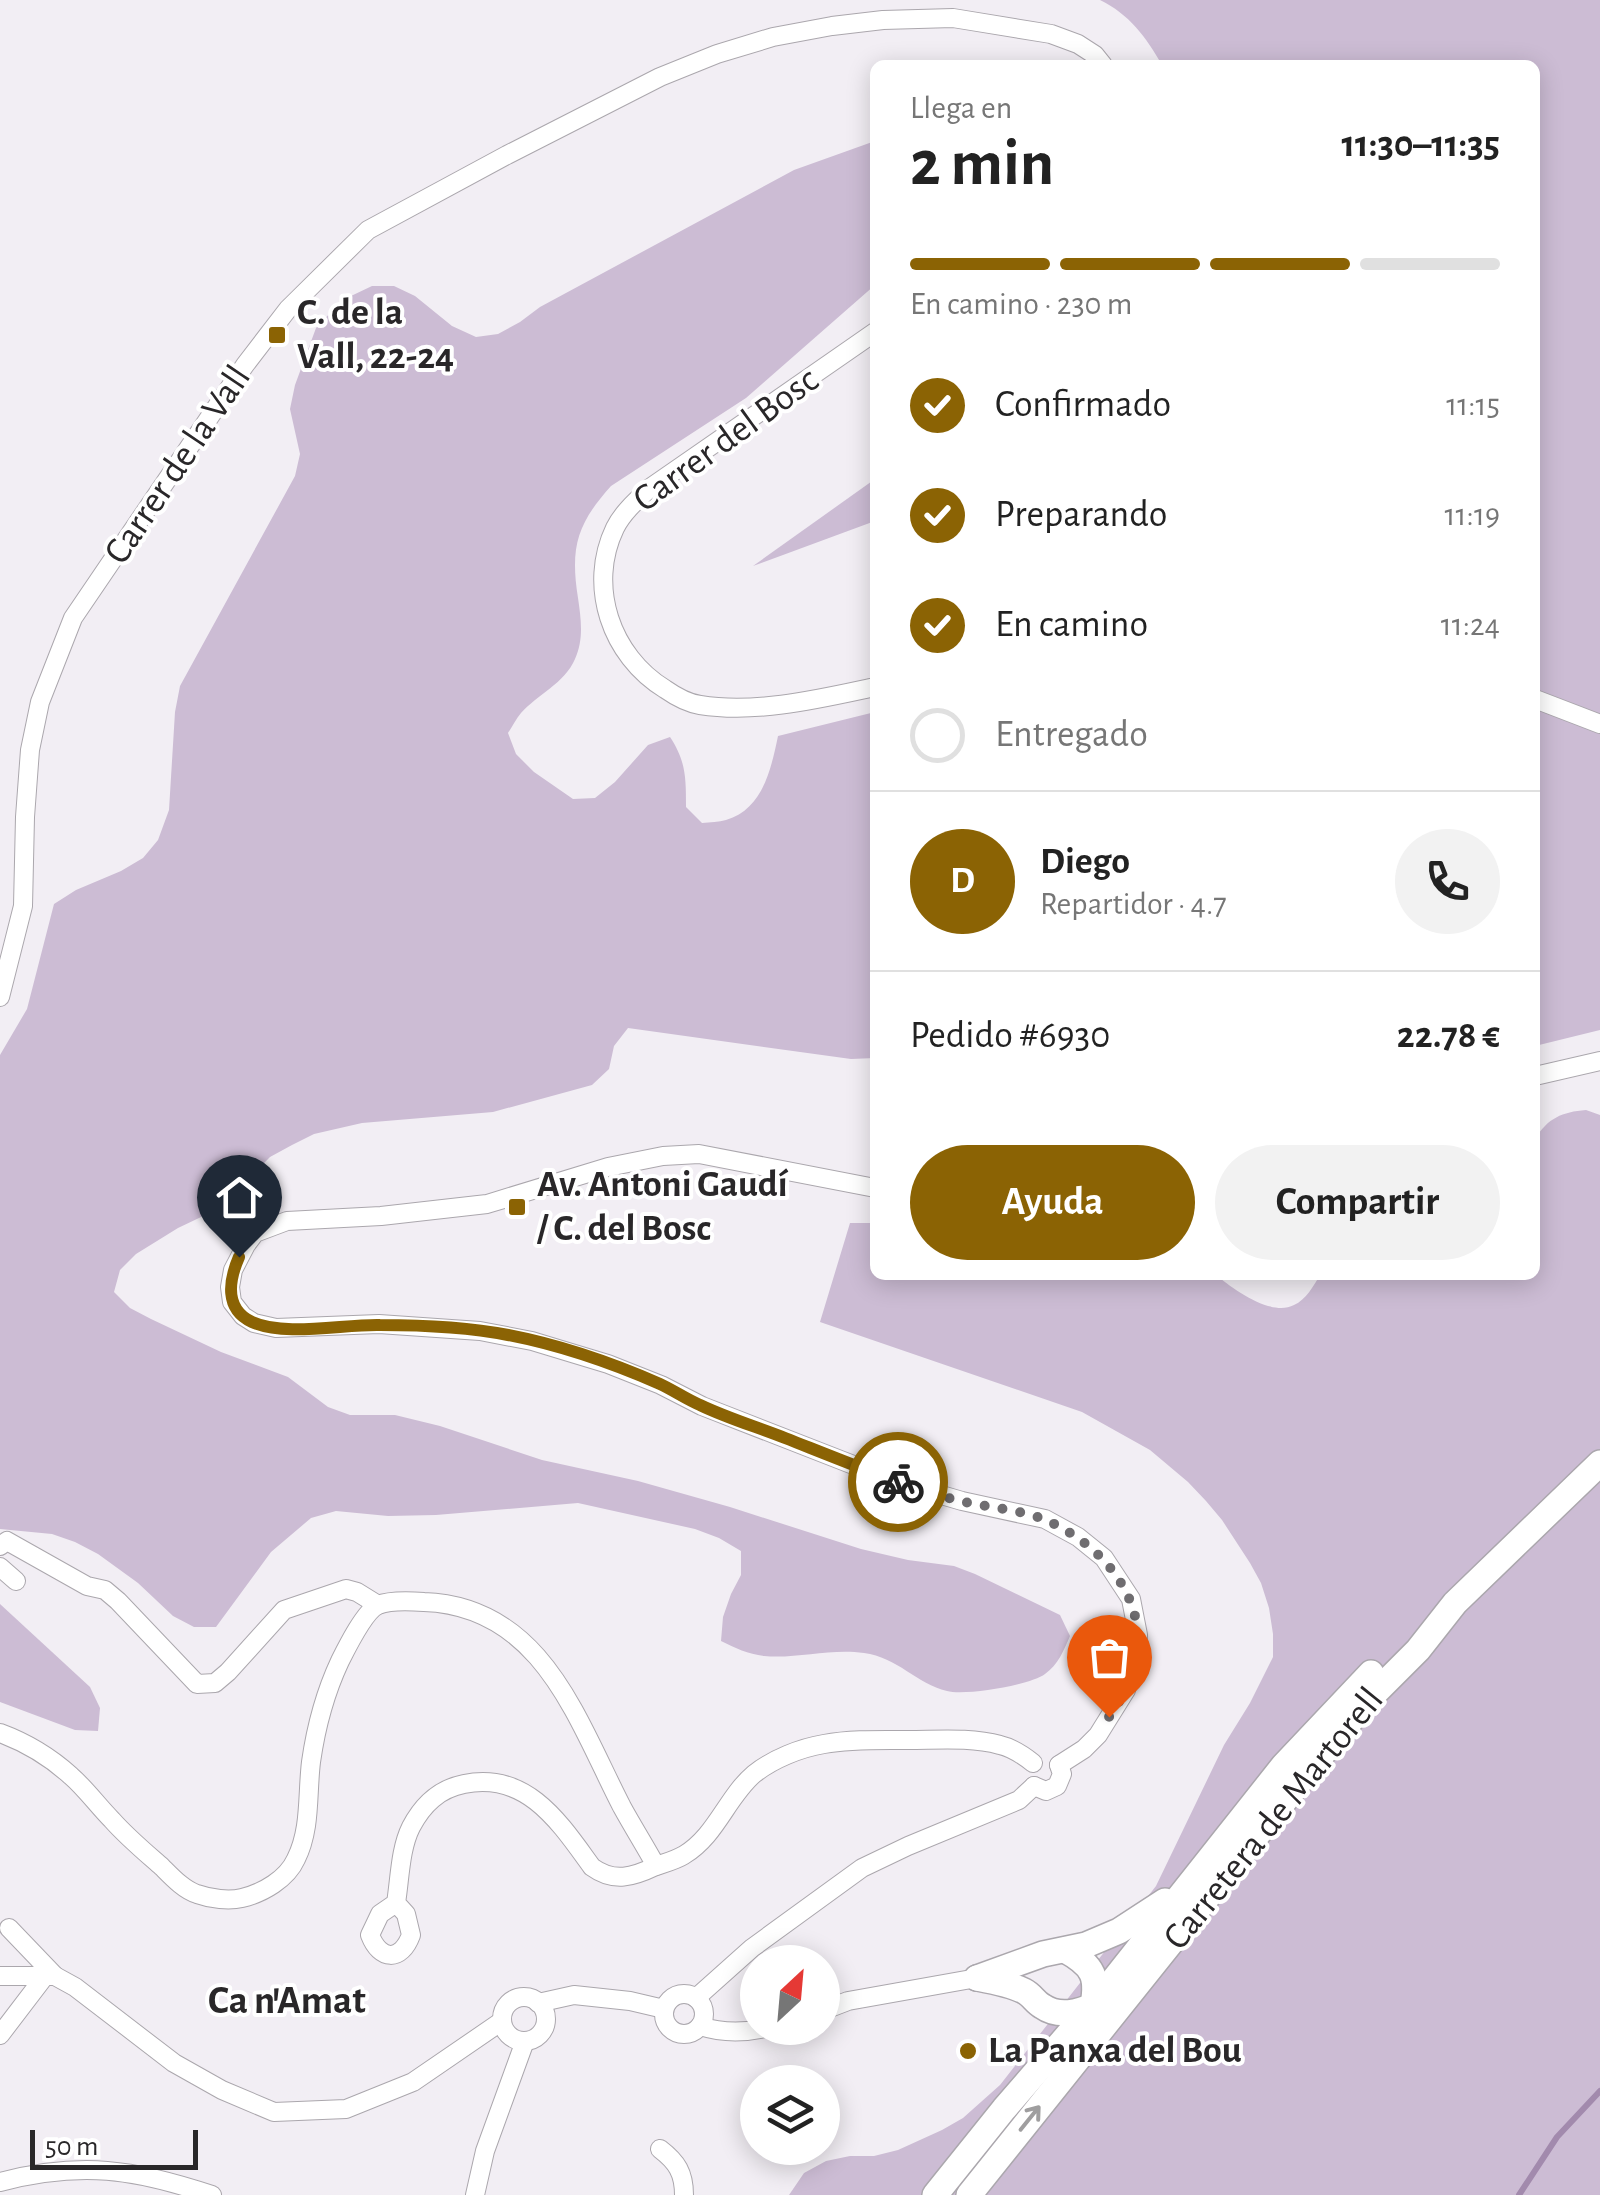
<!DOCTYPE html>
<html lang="es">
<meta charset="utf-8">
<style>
:root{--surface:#fff;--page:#f2f2f2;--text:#222;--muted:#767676;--line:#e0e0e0;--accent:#8b6304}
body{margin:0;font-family:"Alegreya Sans",sans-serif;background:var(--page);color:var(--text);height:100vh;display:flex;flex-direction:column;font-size:38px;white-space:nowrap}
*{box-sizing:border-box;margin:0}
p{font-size:32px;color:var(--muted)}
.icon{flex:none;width:55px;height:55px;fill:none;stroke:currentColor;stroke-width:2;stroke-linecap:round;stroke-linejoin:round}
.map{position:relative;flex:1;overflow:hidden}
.details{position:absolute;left:870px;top:60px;width:670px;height:1220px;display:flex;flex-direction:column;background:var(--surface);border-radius:15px;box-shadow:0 5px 25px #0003}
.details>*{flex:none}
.needle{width:65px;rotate:26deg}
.fabs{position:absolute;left:740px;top:1945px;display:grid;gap:20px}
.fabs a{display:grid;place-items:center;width:100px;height:100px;border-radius:50%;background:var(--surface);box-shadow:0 5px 25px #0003;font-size:50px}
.scale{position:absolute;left:30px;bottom:25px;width:168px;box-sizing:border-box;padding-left:10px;border:5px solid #292729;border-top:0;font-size:28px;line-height:35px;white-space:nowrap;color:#292729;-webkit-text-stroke:8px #fff;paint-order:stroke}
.pin{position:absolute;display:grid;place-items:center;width:85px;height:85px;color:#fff;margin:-102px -42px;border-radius:50% 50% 50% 0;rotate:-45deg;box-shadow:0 0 10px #0007}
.pin .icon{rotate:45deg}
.courier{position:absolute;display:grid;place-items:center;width:100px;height:100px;margin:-50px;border:8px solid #8b6304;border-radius:50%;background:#fff;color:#222;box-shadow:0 2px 12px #0007}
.head em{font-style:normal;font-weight:600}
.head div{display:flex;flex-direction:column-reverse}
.head{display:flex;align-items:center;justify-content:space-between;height:170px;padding:0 40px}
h1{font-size:65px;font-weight:600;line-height:75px}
.bar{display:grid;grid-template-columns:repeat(4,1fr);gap:15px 10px;align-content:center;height:120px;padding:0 40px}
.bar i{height:12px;border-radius:8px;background:var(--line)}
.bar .active{background:var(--accent)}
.bar p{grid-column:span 4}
.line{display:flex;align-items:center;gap:25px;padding:0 40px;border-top:2px solid var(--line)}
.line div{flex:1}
.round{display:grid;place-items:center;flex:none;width:105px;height:105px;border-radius:52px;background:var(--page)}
ol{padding:0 40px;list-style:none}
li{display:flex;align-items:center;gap:30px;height:110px}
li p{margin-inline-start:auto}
li .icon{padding:10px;border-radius:50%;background:var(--accent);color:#fff;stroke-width:4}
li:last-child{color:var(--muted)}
li i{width:55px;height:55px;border:5px solid var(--line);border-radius:50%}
.cta{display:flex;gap:20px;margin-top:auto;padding:20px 40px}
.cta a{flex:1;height:115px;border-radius:60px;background:var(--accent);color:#fff;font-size:40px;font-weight:600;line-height:115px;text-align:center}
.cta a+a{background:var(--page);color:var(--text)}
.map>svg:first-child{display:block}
.green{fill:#ccbcd4}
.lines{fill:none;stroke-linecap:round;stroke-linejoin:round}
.stream{stroke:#a28aad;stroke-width:6}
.minor-casing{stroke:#aba7ad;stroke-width:20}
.secondary-casing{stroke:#aba7ad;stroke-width:28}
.minor{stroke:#fff;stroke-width:18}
.secondary{stroke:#fff;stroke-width:25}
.oneway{stroke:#9f9e9f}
.done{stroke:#6f6d70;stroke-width:10;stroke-dasharray:0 18}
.route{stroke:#8b6304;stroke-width:12}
.poi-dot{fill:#8b6304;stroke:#fff;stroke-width:4}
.labels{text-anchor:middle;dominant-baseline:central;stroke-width:8;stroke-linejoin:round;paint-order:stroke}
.poi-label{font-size:38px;font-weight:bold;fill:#292729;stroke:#fff;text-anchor:start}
.street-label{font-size:38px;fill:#292729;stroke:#fff}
.neighbourhood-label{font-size:40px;font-weight:bold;fill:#292729;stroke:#fff}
</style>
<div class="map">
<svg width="1600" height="2195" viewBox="0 0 1600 2195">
<rect width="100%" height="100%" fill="#f2eef4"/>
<g class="green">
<path d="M1100 0H1600V1030L1535 1046V65H1162C1146 37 1129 14 1100 0Z"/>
<path d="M875 141V285L746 398 611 486C577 524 570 547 578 598 581 619 584 639 575 659 565 683 537 695 521 713 516 719 512 727 508 733L516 754 534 772 573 799 595 798 615 782 648 745 670 737C686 761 686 778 686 807L702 823C710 822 719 822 726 820 763 809 771 769 778 736L875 712V1058L851 1059 628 1028 614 1046 609 1069 592 1085 493 1112 362 1123 314 1134 292 1145 270 1157 220 1208 178 1228 136 1254 120 1270 114 1292 130 1308 151 1319 221 1352 288 1377 328 1407 350 1415H395L440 1426 542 1460 638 1481 730 1507 861 1549 908 1560 954 1566 975 1574 1060 1615 1070 1636C1064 1650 1058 1665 1045 1674 1031 1685 965 1696 947 1691 917 1684 897 1657 864 1653 831 1648 797 1659 764 1656 748 1654 735 1648 721 1641L723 1617 731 1594 741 1575V1551L719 1538 695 1529 578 1503 436 1515 388 1516 336 1511 311 1518 271 1552 216 1627H194L173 1616 138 1583 98 1554 75 1542 52 1534 0 1529V1055L27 1009 54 904 76 890 121 871 143 858 158 840 169 810 175 712 180 686 295 476 300 454 290 409 295 385 316 328 333 310 351 296 372 286H394L415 296 452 326 476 337 498 334 520 322 540 307 794 170Z"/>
<path d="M875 479V521L753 566Z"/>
<path d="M1586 1110 1600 1115V2195H789L804 2173 826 2161 850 2156H874L898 2150 942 2130 963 2118 1000 2085 1156 1886 1224 1745 1250 1703 1273 1657V1634L1269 1608 1261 1583 1250 1563 1222 1520 1206 1501 1188 1482 1150 1450 1082 1412 820 1322 850 1223H875V1275H1216C1233 1289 1271 1317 1294 1305 1306 1300 1314 1285 1320 1275H1535V1139C1548 1118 1562 1112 1586 1110Z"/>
<path d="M0 1604 90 1687 100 1708 98 1731 75 1730 0 1702Z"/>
</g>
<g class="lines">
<path class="stream" d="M1519 2195 1557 2137 1600 2091"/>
<g class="minor-casing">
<g id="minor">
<path d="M875 332 650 488C637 500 623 512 615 528 587 586 611 656 665 689 675 696 687 703 700 705 757 714 819 699 875 687"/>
<path d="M1535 699 1600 724"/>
<path d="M0 997 23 906 25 817 30 750 40 702 73 618 245 365 288 309 368 230 507 155 660 77 717 54 773 37 832 26 883 20 953 18 1051 34 1078 44 1095 55 1103 65"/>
<path d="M1535 1076 1600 1061"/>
<path d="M875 1188 699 1154 663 1156 608 1167 487 1204 381 1216 287 1221 255 1233 246 1245 233 1270 230 1287 232 1302 243 1316 254 1323 276 1328 379 1324 480 1331 532 1341 608 1364 661 1385 702 1406 897 1482 962 1501 1045 1519 1078 1537 1104 1558 1131 1599 1138 1635 1137 1653 1126 1690 1098 1735 1084 1749 1059 1765"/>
<path d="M0 1546 7 1541 87 1586 105 1590 118 1601 197 1684 215 1683 228 1672 284 1610 346 1589 357 1592 378 1605"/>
<path d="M0 1567 16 1581"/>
<path d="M0 1733C27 1743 49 1756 71 1776 86 1789 98 1806 112 1820 127 1837 145 1852 162 1867 172 1877 184 1890 197 1894 211 1899 229 1901 242 1898 263 1893 287 1879 296 1859 311 1829 307 1795 311 1762 316 1727 325 1693 340 1661 347 1647 365 1611 378 1605 390 1600 411 1601 424 1602 542 1606 577 1720 622 1807 633 1827 645 1846 656 1866 665 1863 676 1860 684 1855 716 1836 727 1797 754 1774 773 1759 800 1748 824 1744 851 1739 881 1740 908 1740 938 1740 971 1737 1000 1745 1013 1748 1023 1755 1033 1763"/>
<path d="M1034 1786 1046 1791 1057 1786 1062 1774 1059 1765"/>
<path d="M396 1903 380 1914 370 1935C380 1961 401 1962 411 1935L406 1914 396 1903C400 1878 400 1849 411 1827 423 1804 439 1789 464 1784 527 1771 560 1823 592 1867 614 1883 633 1877 656 1866"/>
<path d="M9 1928 55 1976"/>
<path d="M0 1976H55L75 1987 174 2063 222 2090 274 2112 346 2109 413 2082 502 2021"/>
<circle cx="684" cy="2014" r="20"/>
<circle cx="524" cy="2019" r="22"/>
<path d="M696 1998 752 1948 862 1868 908 1846 1019 1800 1034 1786"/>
<path d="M538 2003 574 1995 630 2001 664 2009"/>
<path d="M822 2011 848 2001 977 1978"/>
<path d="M700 2026C722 2033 743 2033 765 2028"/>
<path d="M0 2035 45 1976"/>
<path d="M660 2149C677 2162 684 2173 684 2195"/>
<path d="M0 2182C81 2161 134 2169 212 2195"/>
<path d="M475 2195 485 2151 525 2041"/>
</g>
</g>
<g class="secondary-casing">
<g id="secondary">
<path d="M1065 1950C1094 1966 1099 1977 1092 2010"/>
<path d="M977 1978 1043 1954 1086 1945 1119 1931 1165 1901"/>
<path d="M977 1978C993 1981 1010 1984 1024 1991 1032 1995 1035 2002 1042 2006 1059 2018 1079 2012 1095 2005"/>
<path d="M935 2195 1004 2109 1093 2006 1284 1765 1371 1673"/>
<path d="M969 2195 1309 1770 1368 1700 1418 1650 1455 1603 1600 1463"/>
</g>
</g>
<use href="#minor" class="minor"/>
<use href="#secondary" class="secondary"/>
</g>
<defs><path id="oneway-shaft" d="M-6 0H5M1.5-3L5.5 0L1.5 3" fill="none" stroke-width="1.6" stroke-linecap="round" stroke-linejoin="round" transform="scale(2.5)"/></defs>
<use class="oneway" href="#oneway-shaft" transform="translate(1030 2118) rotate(-51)"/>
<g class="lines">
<path class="done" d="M898 1482C920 1489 942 1497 965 1502 992 1508 1023 1510 1048 1521 1114 1551 1162 1619 1125 1691 1121 1700 1114 1708 1109 1717"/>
<path class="route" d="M239 1257C229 1280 224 1309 252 1322 284 1337 344 1324 380 1325 422 1325 467 1327 508 1335 560 1345 612 1363 660 1384 673 1390 686 1399 700 1405 727 1418 757 1427 785 1438 823 1453 860 1468 898 1482"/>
</g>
<g class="poi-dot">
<rect x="267" y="325" width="20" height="20" rx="5"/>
<rect x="507" y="1197" width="20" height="20" rx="5"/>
<circle cx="968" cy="2051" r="10"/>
</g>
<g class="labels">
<g class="poi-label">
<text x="297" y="313">C. de la<tspan x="297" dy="44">Vall, 22-24</tspan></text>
<text x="537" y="1185">Av. Antoni Gaudí<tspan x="537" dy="44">/ C. del Bosc</tspan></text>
<text x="988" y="2051">La Panxa del Bou</text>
</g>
<g class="street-label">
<text transform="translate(726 440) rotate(-36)">Carrer del Bosc</text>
<text transform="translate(178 465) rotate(-56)">Carrer de la Vall</text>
<text transform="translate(1274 1819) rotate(-51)">Carretera de Martorell</text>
</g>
<g class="neighbourhood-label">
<text x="287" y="2001">Ca n'Amat</text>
</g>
</g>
</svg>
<div class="fabs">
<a><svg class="needle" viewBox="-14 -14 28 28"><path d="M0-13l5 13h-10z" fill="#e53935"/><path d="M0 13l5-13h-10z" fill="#767676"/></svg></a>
<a><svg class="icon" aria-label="layers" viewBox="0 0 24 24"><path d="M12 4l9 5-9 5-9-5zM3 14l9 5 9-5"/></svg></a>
</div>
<div class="scale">50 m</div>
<div class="pin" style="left:1109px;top:1717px;background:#ea580c"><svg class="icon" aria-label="bag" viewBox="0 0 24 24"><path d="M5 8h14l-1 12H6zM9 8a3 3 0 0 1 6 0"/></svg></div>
<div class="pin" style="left:239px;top:1257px;background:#1f2937"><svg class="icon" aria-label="home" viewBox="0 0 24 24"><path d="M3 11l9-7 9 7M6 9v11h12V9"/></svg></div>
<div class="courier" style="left:898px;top:1482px"><svg class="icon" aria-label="bike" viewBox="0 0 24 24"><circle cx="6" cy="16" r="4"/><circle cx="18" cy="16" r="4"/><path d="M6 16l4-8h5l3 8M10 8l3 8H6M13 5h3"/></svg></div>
<section class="details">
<div class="head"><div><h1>2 min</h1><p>Llega en</p></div><em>11:30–11:35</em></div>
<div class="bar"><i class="active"></i><i class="active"></i><i class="active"></i><i></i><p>En camino · 230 m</p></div>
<ol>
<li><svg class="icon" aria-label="check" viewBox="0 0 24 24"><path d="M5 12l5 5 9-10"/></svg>Confirmado<p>11:15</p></li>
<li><svg class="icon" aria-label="check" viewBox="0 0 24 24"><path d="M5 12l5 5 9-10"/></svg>Preparando<p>11:19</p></li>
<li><svg class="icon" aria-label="check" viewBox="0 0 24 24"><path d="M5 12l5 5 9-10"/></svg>En camino<p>11:24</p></li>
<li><i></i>Entregado</li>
</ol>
<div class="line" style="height:180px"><b class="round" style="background:var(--accent);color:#fff">D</b><div><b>Diego</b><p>Repartidor · 4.7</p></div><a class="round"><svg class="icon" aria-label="phone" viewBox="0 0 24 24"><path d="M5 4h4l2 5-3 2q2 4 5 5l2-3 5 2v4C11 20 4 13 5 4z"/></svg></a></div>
<div class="line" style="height:130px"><div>Pedido #6930</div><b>22.78 €</b></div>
<div class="cta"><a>Ayuda</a><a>Compartir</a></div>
</section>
</div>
